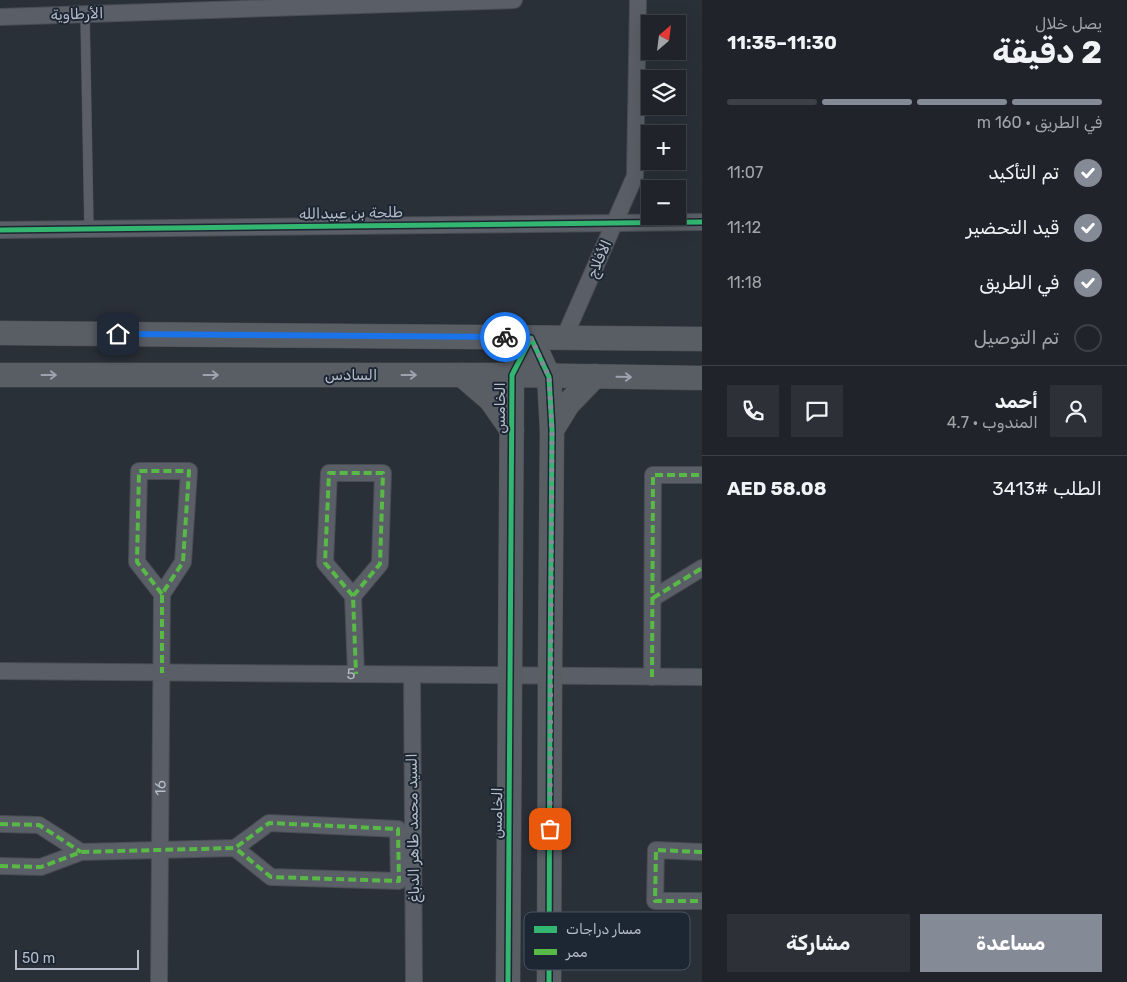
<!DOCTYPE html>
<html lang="ar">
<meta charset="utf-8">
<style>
:root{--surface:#20242a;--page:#2d3036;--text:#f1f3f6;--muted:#a2a4a8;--line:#3d4147;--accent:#848b96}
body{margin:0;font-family:Rubik,Vazirmatn,sans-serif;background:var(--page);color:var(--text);direction:rtl;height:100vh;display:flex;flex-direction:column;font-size:19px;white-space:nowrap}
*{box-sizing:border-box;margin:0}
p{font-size:16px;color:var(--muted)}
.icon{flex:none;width:28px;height:28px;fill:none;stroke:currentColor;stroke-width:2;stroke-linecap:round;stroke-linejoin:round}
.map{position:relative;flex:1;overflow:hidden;direction:ltr}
.side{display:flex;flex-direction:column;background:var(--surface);width:425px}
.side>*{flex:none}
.needle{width:32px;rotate:28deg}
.buttons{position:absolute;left:641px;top:15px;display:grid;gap:10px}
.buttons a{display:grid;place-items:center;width:45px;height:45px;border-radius:0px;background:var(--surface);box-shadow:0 5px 20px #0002,0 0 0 1px var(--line);font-size:25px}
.scale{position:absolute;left:15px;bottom:12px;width:124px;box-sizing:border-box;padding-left:5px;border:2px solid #b4bcc9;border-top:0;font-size:14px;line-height:18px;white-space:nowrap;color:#b4bcc9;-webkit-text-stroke:4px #1d2633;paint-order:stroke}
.pin{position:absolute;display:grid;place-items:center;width:42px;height:42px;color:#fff;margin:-21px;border-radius:10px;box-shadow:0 2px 8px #0006}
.courier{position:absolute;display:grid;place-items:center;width:50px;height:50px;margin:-25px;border:4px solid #1a73e8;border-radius:50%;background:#fff;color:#222;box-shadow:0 1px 6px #0007}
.head em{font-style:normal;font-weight:700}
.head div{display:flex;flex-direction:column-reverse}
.head{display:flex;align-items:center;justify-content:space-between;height:85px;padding:0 25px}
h1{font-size:32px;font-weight:700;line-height:38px}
.bar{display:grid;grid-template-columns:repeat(4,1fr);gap:8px 5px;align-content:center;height:60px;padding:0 25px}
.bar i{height:6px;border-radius:4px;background:var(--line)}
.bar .active{background:var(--accent)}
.bar p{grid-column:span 4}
.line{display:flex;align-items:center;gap:12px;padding:0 25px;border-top:1px solid var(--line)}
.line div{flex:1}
.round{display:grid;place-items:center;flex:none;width:52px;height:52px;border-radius:0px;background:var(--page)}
ol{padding:0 25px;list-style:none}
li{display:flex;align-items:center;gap:15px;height:55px}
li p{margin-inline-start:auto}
li .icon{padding:5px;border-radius:50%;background:var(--accent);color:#fff;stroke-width:4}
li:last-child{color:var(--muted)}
li i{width:28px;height:28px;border:2px solid var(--line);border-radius:50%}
.primary-button{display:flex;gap:10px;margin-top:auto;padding:10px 25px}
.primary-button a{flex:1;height:58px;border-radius:0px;background:var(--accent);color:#fff;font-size:20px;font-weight:700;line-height:58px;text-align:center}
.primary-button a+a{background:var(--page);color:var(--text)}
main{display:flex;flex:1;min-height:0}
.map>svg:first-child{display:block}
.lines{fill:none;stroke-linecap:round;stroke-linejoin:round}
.lane-casing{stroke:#484c53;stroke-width:10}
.street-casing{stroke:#484c53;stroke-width:18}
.secondary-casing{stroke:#484c53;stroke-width:25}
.lane{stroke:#5a5e66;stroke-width:9}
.street{stroke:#5a5e66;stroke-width:16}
.secondary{stroke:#595d64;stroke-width:24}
.quiet{stroke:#58b947;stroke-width:4;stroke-dasharray:8 4;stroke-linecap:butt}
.cycleway-casing{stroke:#1d2633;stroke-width:8}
.cycleway{stroke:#33b770;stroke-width:5}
.oneway{stroke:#9da4b0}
.done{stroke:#848b96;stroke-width:5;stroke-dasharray:0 9}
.route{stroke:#1a73e8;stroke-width:6}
.labels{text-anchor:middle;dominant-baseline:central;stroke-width:4;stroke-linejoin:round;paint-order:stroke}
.street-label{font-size:15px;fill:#b4bcc9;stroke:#1d2633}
.key{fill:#1d2633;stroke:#4a5360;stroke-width:1}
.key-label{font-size:14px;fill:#b4bcc9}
</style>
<main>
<section class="side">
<div class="head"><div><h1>2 دقيقة</h1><p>يصل خلال</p></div><em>11:30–11:35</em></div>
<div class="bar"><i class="active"></i><i class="active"></i><i class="active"></i><i></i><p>في الطريق · 160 m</p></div>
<ol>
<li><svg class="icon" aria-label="check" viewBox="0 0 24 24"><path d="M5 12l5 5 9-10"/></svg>تم التأكيد<p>11:07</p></li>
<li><svg class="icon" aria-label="check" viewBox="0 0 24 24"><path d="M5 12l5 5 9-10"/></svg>قيد التحضير<p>11:12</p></li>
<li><svg class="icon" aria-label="check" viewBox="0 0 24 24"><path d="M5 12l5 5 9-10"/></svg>في الطريق<p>11:18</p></li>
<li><i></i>تم التوصيل</li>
</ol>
<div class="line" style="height:90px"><a class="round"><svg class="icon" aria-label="person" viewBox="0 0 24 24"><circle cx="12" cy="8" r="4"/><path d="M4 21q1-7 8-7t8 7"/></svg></a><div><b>أحمد</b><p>المندوب · 4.7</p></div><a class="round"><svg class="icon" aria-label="chat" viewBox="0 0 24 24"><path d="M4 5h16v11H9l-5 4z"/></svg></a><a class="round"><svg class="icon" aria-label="phone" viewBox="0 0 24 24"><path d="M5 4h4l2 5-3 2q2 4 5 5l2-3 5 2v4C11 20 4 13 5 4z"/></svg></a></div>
<div class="line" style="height:65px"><div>الطلب #3413</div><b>AED 58.08</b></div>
<div class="primary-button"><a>مساعدة</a><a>مشاركة</a></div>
</section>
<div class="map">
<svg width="702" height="982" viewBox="0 0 702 982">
<rect width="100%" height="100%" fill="#2a3038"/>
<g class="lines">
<g class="lane-casing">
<path id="lane" d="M85 14 89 229"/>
</g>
<g class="street-casing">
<g id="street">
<path d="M0 17 514 0"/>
<path d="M0 230 702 222"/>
<path d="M564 338 635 176 638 0"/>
<path d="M353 596 325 563 329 473H383L380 564 353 596 356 674"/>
<path d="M653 598 702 568"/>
<path id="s1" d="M0 671 702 677"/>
<path d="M412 675 414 982"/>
<path d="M652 677 653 475H702"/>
<path d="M0 824 39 825 81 852"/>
<path d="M702 852 656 850 655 901H702"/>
<path d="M0 866 41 867 81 852 235 848 269 823 398 829 399 881 271 877 235 848"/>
<path id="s2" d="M159 982 162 594 183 562 189 471H139L137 562 162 594"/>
</g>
</g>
<g class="secondary-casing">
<g id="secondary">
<path d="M0 333 702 339"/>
<path d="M0 375H512L702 378"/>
<path d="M462 375 491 400 512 430"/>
<path d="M552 430 568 404 595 376"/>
<path d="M508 982 512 375 531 338 549 377 552 430 550 676 549 982"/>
</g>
</g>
<use href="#lane" class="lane"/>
<use href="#street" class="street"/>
<use href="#secondary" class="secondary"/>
<g class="quiet">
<path d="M162 594 137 562 139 471H189L183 562 162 594V673"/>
<path d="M353 596 325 563 329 473H383L380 564 353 596 356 674"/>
<path d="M653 598 702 568"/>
<path d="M652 677 653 475H702"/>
<path d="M0 824 39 825 81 852"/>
<path d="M702 852 656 850 655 901H702"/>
<path d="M0 866 41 867 81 852 235 848 269 823 398 829 399 881 271 877 235 848"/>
</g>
<g class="cycleway-casing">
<g id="cycleway">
<path d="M0 230 702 222"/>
<path d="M508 982 512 375 531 338 549 377 552 430 550 676 549 982"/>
</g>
</g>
<use href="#cycleway" class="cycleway"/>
</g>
<defs><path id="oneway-shaft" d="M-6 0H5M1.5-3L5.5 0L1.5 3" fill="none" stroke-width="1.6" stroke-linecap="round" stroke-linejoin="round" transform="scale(1.25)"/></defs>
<g class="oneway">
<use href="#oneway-shaft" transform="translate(49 375)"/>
<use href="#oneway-shaft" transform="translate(211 375)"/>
<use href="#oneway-shaft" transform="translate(409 375)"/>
<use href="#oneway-shaft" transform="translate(624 377) rotate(1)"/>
</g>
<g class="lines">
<path class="done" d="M505 337 531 338 549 377 552 430 550 829"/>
<path class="route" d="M118 334 505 337"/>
</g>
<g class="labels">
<g class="street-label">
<text transform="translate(77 14) rotate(-2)">الأرطاوية</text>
<text transform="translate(351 213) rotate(-1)">طلحة بن عبيدالله</text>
<text transform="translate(599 259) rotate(-66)">الأفلاج</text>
<text x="351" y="375">السادس</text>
<text transform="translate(500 408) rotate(-90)">الخامس</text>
<text stroke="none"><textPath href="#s1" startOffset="351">5</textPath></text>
<text stroke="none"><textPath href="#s2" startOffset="194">16</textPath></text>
<text transform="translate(497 813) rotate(-89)">الخامس</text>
<text transform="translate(413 828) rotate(-91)">السيد محمد طاهر الدباغ</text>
</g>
</g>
<rect x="524" y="912" width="166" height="58" rx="8" class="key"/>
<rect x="534" y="926" width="23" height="7" fill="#33b770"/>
<rect x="534" y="949" width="23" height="6" fill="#58b947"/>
<g class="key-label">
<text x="566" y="934">مسار دراجات</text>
<text x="566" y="957">ممر</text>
</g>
</svg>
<div class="buttons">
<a><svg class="needle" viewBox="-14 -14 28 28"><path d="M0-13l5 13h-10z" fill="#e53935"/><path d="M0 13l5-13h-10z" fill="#a2a4a8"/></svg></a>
<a><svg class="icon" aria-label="layers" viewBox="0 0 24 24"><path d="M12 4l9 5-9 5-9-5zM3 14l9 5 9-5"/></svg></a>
<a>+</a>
<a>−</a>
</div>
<div class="scale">50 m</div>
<div class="pin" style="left:550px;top:829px;background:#ea580c"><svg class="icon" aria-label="bag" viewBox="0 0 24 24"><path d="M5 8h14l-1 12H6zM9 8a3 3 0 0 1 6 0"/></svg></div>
<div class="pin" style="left:118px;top:334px;background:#1f2937"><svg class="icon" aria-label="home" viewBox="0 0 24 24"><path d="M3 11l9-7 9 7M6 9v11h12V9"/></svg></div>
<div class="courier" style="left:505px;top:337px"><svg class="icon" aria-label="bike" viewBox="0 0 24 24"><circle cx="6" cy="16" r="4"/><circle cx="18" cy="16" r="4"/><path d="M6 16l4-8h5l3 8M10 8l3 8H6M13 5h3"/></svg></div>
</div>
</main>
